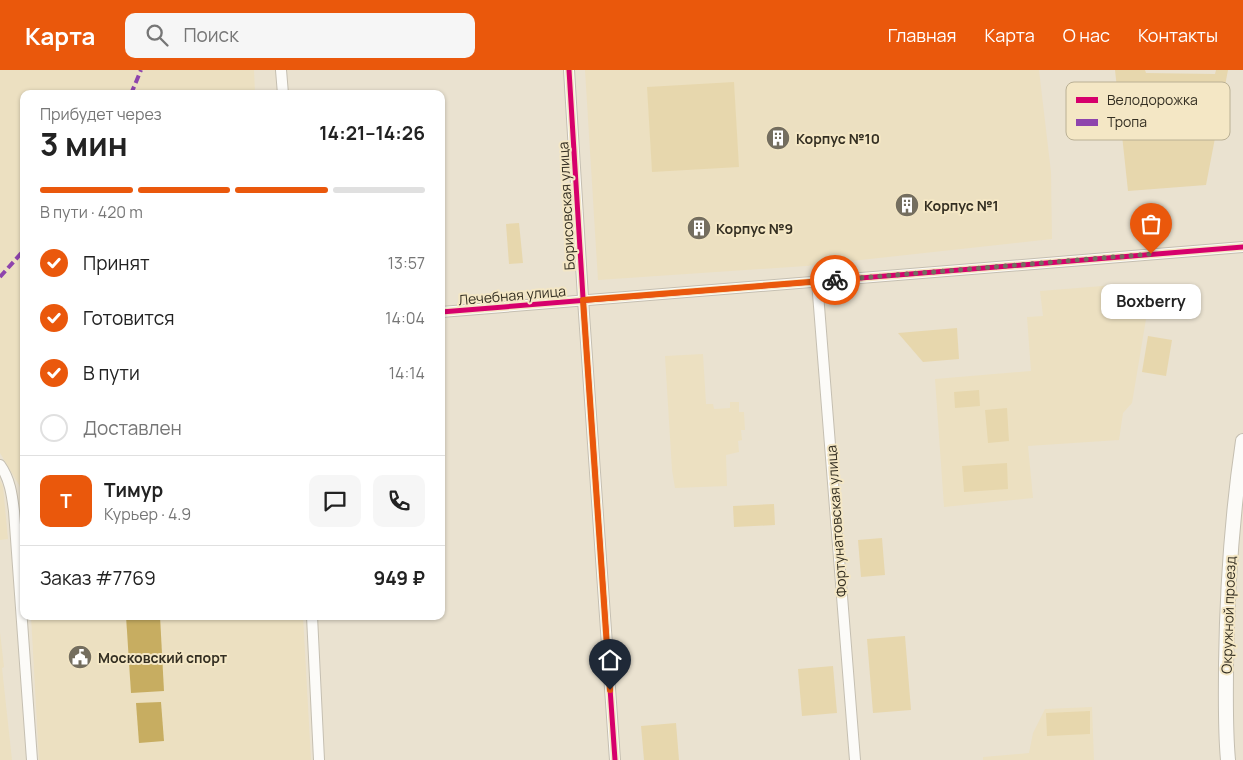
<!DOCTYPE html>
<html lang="ru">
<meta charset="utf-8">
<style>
:root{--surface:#fff;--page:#f6f6f6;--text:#222;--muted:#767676;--line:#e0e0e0;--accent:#ea580c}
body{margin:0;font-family:Manrope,sans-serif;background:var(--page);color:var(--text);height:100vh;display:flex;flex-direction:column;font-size:19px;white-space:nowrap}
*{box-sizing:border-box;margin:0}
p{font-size:16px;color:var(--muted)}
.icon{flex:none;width:28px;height:28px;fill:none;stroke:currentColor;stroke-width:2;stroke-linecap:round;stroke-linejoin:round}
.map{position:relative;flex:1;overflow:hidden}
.side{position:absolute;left:20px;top:20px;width:425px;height:530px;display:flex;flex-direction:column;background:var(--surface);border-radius:10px;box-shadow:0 1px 4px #0004}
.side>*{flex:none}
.pin{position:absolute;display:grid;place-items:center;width:42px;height:42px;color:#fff;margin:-51px -21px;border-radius:50% 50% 50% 0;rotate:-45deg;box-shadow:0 0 5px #0007}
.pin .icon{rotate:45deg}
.courier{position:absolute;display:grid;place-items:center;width:50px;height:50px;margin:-25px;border:4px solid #ea580c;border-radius:50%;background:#fff;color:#222;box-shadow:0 1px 6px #0007}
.bubble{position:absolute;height:35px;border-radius:10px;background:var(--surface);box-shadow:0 1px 4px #0004;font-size:16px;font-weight:700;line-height:35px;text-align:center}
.headline em{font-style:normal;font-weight:700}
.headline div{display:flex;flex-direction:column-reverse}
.headline{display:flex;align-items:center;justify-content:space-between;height:85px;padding:0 20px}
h1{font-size:32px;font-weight:700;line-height:38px}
.bar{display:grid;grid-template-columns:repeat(4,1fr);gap:8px 5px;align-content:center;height:60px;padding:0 20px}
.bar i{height:6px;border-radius:4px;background:var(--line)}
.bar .selected{background:var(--accent)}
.bar p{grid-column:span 4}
.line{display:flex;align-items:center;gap:12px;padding:0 20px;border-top:1px solid var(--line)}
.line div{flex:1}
.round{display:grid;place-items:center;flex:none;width:52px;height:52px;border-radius:10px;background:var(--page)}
ol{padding:0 20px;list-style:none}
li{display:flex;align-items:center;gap:15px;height:55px}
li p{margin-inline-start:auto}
li .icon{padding:5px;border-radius:50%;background:var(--accent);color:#fff;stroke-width:4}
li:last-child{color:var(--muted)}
li i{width:28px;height:28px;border:2px solid var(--line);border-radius:50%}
header{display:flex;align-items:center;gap:30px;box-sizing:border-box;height:70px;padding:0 25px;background:var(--accent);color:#fff}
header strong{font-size:24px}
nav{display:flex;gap:28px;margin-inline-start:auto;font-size:18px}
.search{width:350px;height:45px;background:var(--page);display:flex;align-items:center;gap:12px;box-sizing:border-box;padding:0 18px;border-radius:10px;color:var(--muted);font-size:19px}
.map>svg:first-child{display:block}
.built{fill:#ece0c1}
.green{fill:#e7d7ad;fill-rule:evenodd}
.water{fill:#c7ad61}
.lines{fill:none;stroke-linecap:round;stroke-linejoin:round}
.street-casing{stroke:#c5bfb1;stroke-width:12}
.secondary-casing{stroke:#c5bfb1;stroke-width:16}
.street{stroke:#fcfbf8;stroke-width:10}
.secondary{stroke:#fcfbf8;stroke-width:14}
.quiet{stroke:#8e44ad;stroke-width:4;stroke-dasharray:8 4;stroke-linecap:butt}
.cycleway-casing{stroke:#f4e7c5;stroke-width:8}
.cycleway{stroke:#d6006c;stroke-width:5}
.done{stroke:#746e5f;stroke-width:5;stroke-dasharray:0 9}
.route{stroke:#ea580c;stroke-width:6}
.labels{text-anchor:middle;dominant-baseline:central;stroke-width:4;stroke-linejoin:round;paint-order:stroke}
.poi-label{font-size:14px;font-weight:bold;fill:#342f22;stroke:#f4e7c5;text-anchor:start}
.street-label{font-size:14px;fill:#342f22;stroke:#f4e7c5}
.key{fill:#f4e7c5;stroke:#bab094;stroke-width:1}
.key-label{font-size:14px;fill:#342f22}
</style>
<header>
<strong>Карта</strong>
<div class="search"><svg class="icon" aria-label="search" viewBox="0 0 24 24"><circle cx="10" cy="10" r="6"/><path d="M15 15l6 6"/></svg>Поиск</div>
<nav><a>Главная</a><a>Карта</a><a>О нас</a><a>Контакты</a></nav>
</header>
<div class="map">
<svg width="1243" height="690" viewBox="0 0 1243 690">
<rect width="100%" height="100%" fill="#eae2d0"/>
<g class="built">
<path d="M0 0H254L255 24H24V426L19 415 0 383Z"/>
<path d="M585 0H1039L1051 102 1052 169 806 196 598 210Z"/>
<path d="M1115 215 1119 247 1146 249 1132 333 1123 343 1119 370 1028 376 1033 428 944 437 935 309 1031 301 1027 247 1043 246 1040 221Z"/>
<path d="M703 284 706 334H713L714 339 730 338V332H739V342H744L745 360H741L742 370 738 371 739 382 726 385 727 416 675 418 672 400 665 286Z"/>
<path d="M0 410 3 416 8 469 0 470Z"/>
<path d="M31 546H303L311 690H39Z"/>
<path d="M0 562 4 597 2 598 12 690H0Z"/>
<path d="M1092 637 1094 690H983V687L1029 683 1033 663 1045 639Z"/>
</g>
<g class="green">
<path d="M1115 0H1145L1146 3 1215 4 1216 0H1228L1206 115 1128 121ZM1148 17 1204 18 1198 61 1155 63Z"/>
<path d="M734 12 739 97 652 102 647 17Z"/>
<path d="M519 153 523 193 509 194 506 154Z"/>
<path d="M957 258 959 289 923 292 898 263Z"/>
<path d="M1148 266 1172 270 1166 306 1142 302Z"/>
<path d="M979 320 980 336 955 338 954 322Z"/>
<path d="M1007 338 1009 371 988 373 985 340Z"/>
<path d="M1007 393 1008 419 964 422 962 396Z"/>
<path d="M774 434 775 455 734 457 733 436Z"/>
<path d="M882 468 885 505 861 507 858 470Z"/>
<path d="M905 566 911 640 873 643 867 569Z"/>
<path d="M833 596 837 643 802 646 798 599Z"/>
<path d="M1090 641V664L1047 666 1046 643Z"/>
<path d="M676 653 679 690H644L641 656Z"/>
</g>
<g class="water">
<path d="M126 546H160L164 621 131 623Z"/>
<path d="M161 632 164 671 139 673 136 633Z"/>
</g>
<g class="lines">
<g class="street-casing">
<g id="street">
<path d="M281 0 283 24"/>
<path d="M569 0 584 244 615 690"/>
<path d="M817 211 855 690"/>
<path d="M441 242 1243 177"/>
<path d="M0 395C10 409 12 425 14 441L32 690"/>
<path d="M312 546 319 690"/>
</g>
</g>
<g class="secondary-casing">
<path id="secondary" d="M1228 690C1225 658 1226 627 1226 595 1227 519 1232 445 1243 371"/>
</g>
<use href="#street" class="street"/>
<use href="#secondary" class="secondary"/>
<g class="quiet">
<path d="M131 24 141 0"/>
<path d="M0 207 24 180"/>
</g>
<g class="cycleway-casing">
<g id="cycleway">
<path d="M569 0 584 244 615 690"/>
<path d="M441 242 1243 177"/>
</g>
</g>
<use href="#cycleway" class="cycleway"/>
</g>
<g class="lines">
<path class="done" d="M835 210 1151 184"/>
<path class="route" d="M610 620 583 230 835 210"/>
</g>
<defs>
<g id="building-disc" transform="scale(1.25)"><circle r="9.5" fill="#746e5f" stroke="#f4e7c5"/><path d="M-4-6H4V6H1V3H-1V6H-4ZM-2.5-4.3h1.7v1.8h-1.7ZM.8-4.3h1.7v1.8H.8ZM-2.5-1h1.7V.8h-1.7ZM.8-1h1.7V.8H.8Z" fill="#fff"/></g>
<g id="civic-disc" transform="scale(1.25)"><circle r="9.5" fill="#746e5f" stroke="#f4e7c5"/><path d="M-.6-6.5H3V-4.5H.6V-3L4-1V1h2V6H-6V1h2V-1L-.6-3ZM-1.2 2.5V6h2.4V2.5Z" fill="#fff"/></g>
</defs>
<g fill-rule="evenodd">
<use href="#building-disc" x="778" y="68"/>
<use href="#building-disc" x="907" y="135"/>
<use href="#building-disc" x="699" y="158"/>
<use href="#civic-disc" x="80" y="587"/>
</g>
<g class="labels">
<g class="poi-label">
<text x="796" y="68">Корпус №10</text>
<text x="924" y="135">Корпус №1</text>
<text x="716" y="158">Корпус №9</text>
<text x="98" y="587">Московский спорт</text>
</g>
<g class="street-label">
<text transform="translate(566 136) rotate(-93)">Борисовская улица</text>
<text transform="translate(512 225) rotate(-5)">Лечебная улица</text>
<text transform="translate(836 451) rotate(-94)">Фортунатовская улица</text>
<text transform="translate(1228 545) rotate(-88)">Окружной проезд</text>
</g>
</g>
<rect x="1066" y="12" width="164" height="58" rx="8" class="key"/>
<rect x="1076" y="27" width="22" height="6" fill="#d6006c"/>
<rect x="1076" y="49" width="22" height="7" fill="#8e44ad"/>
<g class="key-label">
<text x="1107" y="35">Велодорожка</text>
<text x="1107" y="57">Тропа</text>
</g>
</svg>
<div class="pin" style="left:1151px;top:184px;background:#ea580c"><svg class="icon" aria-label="bag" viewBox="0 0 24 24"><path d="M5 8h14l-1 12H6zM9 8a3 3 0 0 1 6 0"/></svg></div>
<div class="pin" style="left:610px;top:620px;background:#1f2937"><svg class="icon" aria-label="home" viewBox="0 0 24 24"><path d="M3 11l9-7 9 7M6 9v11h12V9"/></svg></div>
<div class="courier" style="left:835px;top:210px"><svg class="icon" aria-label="bike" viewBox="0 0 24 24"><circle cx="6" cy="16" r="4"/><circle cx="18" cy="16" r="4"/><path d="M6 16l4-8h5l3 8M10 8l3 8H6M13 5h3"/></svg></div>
<div class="bubble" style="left:1101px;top:214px;width:100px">Boxberry</div>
<section class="side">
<div class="headline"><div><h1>3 мин</h1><p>Прибудет через</p></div><em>14:21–14:26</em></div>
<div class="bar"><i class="selected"></i><i class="selected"></i><i class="selected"></i><i></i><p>В пути · 420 m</p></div>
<ol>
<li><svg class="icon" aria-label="check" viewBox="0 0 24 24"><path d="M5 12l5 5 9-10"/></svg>Принят<p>13:57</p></li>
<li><svg class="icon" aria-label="check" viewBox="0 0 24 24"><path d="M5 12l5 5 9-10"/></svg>Готовится<p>14:04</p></li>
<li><svg class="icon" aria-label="check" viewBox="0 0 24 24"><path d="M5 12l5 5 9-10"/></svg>В пути<p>14:14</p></li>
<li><i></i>Доставлен</li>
</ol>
<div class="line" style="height:90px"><b class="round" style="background:var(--accent);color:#fff">Т</b><div><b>Тимур</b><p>Курьер · 4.9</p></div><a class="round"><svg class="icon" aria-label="chat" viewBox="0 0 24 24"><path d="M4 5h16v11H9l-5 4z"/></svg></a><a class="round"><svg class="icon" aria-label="phone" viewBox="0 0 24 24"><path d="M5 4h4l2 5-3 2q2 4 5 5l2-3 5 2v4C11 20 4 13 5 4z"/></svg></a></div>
<div class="line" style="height:65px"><div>Заказ #7769</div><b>949 ₽</b></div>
</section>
</div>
